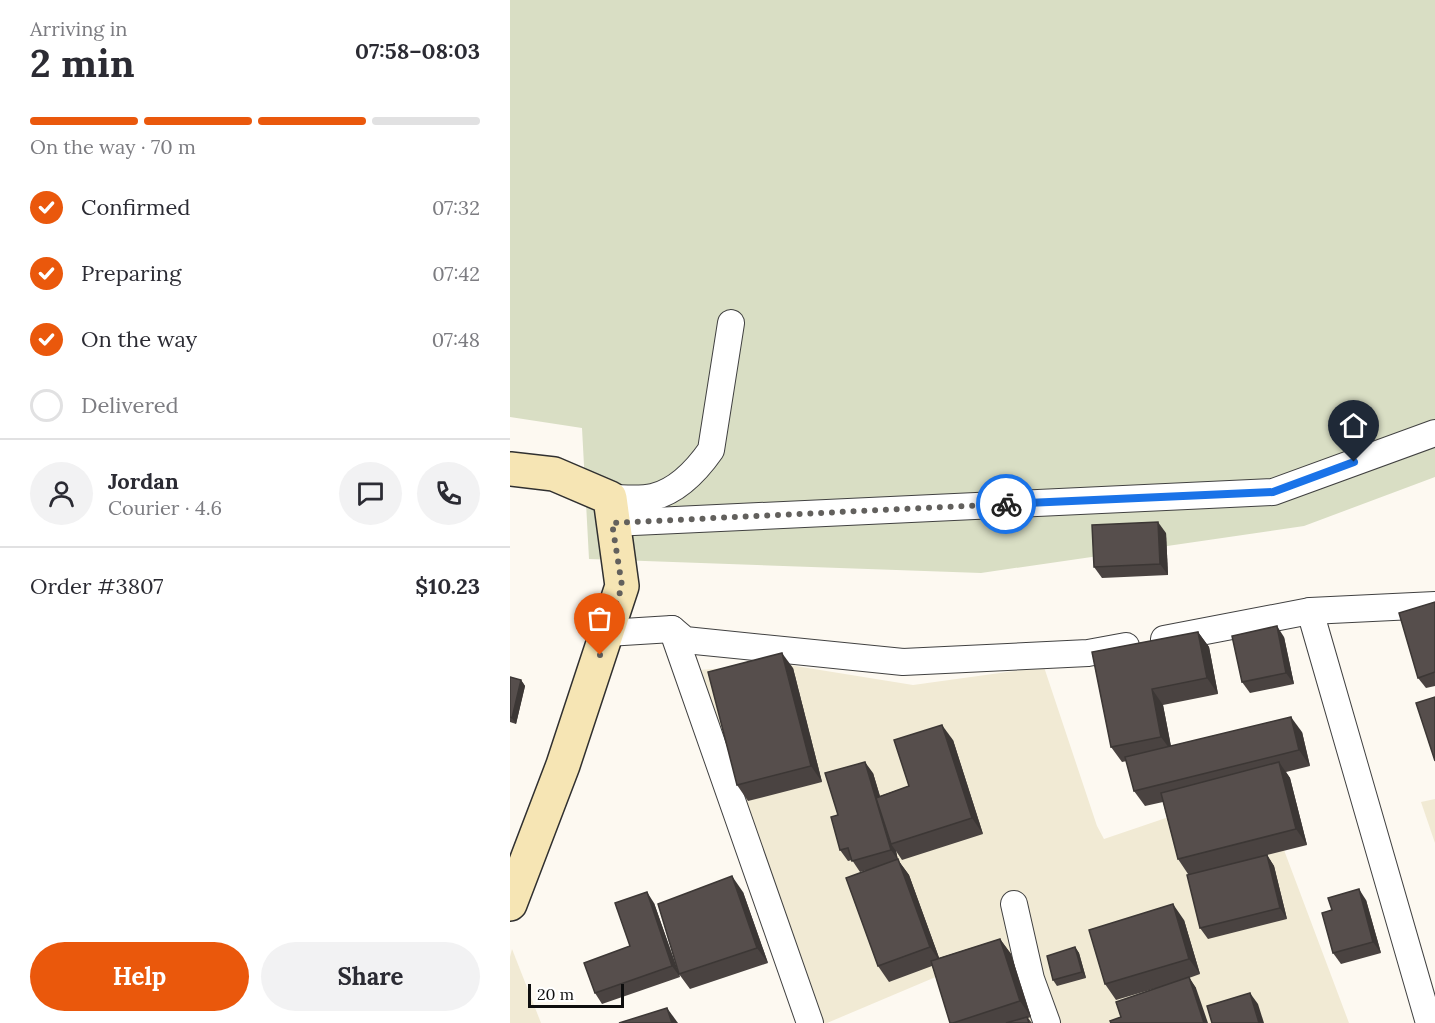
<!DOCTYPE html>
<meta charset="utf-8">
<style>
:root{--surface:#fff;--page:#f2f2f3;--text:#2b2b33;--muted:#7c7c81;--line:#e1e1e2;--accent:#ea580c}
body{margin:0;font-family:Lora,serif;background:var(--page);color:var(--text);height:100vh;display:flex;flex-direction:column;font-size:22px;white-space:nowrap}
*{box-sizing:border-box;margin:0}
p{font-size:20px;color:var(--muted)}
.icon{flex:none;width:33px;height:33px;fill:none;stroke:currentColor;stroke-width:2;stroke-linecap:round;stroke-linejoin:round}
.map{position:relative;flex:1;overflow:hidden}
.sheet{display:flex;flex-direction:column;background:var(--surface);width:510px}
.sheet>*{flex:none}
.scale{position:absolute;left:18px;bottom:15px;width:96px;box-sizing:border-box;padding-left:6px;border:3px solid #0e0e0e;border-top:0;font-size:16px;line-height:21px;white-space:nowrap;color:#0e0e0e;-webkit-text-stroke:4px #fff;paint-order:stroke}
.pin{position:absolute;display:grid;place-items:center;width:51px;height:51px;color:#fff;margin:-62px -26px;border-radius:50% 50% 50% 0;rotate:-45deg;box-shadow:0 0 6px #0007}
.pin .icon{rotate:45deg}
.courier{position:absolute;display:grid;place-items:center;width:60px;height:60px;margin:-30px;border:4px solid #1a73e8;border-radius:50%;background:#fff;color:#222;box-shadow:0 2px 8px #0007}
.headline em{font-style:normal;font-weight:800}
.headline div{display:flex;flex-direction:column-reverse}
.headline{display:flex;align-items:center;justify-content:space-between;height:102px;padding:0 30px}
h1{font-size:39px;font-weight:800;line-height:45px}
.bar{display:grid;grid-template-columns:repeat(4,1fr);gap:9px 6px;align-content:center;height:72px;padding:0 30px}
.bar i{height:8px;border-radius:4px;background:var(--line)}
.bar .active{background:var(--accent)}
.bar p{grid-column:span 4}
.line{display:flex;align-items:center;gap:15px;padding:0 30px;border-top:2px solid var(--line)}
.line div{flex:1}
.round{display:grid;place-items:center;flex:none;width:63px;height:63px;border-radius:32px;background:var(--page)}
ol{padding:0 30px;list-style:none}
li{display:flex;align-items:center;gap:18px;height:66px}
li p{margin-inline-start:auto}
li .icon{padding:6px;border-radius:50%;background:var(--accent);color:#fff;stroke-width:4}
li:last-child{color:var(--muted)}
li i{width:33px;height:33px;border:3px solid var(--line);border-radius:50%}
.primary-button{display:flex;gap:12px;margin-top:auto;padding:12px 30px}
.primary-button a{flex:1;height:69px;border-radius:36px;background:var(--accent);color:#fff;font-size:24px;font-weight:800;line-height:69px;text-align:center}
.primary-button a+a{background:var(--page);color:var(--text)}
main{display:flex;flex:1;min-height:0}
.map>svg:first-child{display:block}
.farmland{fill:#f1ead4}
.cemetery{fill:#d9dec4}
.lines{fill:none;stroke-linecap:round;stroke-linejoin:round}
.street-casing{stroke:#414141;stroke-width:28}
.secondary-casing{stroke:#303030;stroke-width:36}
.street{stroke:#fff;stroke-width:26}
.secondary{stroke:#f6e5b4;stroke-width:33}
.wall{fill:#4a4341}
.shaded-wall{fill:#3c3735}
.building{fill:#564e4c;stroke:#3c3735;stroke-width:1.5}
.done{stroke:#62605d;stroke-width:6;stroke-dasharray:0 10.8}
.route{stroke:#1a73e8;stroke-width:8}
</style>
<main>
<section class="sheet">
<div class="headline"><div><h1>2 min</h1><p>Arriving in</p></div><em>07:58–08:03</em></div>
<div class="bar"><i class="active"></i><i class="active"></i><i class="active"></i><i></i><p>On the way · 70 m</p></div>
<ol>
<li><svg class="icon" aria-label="check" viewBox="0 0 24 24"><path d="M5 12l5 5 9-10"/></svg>Confirmed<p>07:32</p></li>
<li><svg class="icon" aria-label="check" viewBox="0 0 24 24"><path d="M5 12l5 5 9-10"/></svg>Preparing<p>07:42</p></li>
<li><svg class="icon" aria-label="check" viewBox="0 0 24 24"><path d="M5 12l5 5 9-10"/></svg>On the way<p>07:48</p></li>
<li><i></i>Delivered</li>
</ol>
<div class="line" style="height:108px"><a class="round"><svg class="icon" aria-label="person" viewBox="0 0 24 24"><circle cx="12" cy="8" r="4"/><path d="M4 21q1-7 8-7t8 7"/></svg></a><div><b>Jordan</b><p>Courier · 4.6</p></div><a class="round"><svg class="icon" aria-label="chat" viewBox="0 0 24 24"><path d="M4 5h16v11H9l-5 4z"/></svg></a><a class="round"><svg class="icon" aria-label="phone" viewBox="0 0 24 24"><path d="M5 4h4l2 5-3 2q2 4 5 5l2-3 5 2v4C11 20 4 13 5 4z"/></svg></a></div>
<div class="line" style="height:78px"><div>Order #3807</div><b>$10.23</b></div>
<div class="primary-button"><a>Help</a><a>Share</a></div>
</section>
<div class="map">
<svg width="925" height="1023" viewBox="0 0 925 1023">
<rect width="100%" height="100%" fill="#fdf9f1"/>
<g class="farmland">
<path d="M273 664 403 685 534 667 587 826 594 839 750 786 839 1023H495L473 957 317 1023H298L175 671Z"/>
<path d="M925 799V843L911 802Z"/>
<path d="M2 949 31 1023H0V957Z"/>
</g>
<path class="cemetery" d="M0 0H925V477L794 526 471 573 79 559 72 428 0 417Z"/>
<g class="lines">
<g class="street-casing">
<g id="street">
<path d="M100 498C113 498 130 500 143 497 167 491 187 470 201 450L221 323"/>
<path d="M102 523 763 492 925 433"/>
<path d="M800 611 919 1023"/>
<path d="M162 629 300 1023"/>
<path d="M97 633 162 629 175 640 393 662 578 653 616 646"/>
<path d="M654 639 800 611 925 605"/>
<path d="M504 904 521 979 537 1023"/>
</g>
</g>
<g class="secondary-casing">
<path id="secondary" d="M0 469 44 474 100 498 112 586 53 765 0 904"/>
</g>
<use href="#street" class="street"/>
<use href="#secondary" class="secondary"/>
</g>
<g class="wall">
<path d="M656 533 658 575 592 578 584 567Z"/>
<path d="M925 602V686L916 688 908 678Z"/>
<path d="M688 632 699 647 708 694 653 705 661 746 792 732 800 766 776 772 780 778 797 845 757 855 764 866 777 919 698 939 690 928 678 874 668 859 653 802 635 806 624 791 617 761 612 762 601 747 582 652Z"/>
<path d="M774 637 784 684 740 693 732 682Z"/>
<path d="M283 668 312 782 238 801 227 785Z"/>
<path d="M0 677 11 680 15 686 6 724 0 722Z"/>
<path d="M443 740 473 834 392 860 386 851 388 860 399 875 429 958 490 939 501 954 521 1017 518 1018 522 1023H443L422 966 379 982 368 966 365 868 350 872 342 860 338 861 330 850 328 815 363 773 370 796 399 786Z"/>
<path d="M233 892 258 963 180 989 169 974 170 977 92 1004 85 993 120 946 144 903 168 971Z"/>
<path d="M856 900 871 953 831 964 823 953Z"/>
<path d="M674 920 690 974 679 978 686 988 611 1017 650 987 606 1000 595 984Z"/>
<path d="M565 947 569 953 576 978 547 986 543 980Z"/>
</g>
<g class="shaded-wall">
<path d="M648 522 656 533 658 575 650 564Z"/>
<path d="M767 626 774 637 784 684 776 673Z"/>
<path d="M688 632 699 647 708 694 697 678Z"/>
<path d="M272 653 283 668 312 782 301 766Z"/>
<path d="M11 680 15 686 6 724 2 718Z"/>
<path d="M642 689 653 705 662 752 651 737Z"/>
<path d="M781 717 792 732 800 766 789 750Z"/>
<path d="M432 725 443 740 473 834 462 818Z"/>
<path d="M355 762 363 773 384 844H381L386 851 388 860 399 875 431 963 420 947 388 860 381 850Z"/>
<path d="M769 762 780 778 797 845 786 829Z"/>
<path d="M757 855 764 866 777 919 770 908Z"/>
<path d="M222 876 233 892 258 963 247 948Z"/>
<path d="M849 889 856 900 871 953 863 942Z"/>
<path d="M137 892 144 903 170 977 162 966Z"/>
<path d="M663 904 674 920 690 974 679 959Z"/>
<path d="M490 939 501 954 521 1017 510 1001Z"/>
<path d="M565 947 569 953 576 978 572 972Z"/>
<path d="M679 977 686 988 698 1023H694Z"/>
<path d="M740 993 748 1004 754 1023H749Z"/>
<path d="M157 1008 168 1023H162Z"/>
</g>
<g class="building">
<path d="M648 522 650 564 584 567 582 525Z"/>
<path d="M925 602V672L908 678 889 613Z"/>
<path d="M767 626 776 673 732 682 722 636Z"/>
<path d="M688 632 697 678 642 689 651 737 601 747 582 652Z"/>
<path d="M272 653 301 766 227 785 198 672Z"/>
<path d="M0 677 11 680 2 718 0 717Z"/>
<path d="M925 697V761L906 703Z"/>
<path d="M781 717 789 750 624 791 615 757Z"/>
<path d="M432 725 462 818 381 844 366 798 399 786 384 740Z"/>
<path d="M355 762 381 850 342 861 338 848 330 850 321 817 328 815 315 773Z"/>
<path d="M769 762 786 829 668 859 651 793Z"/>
<path d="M757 855 770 908 690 928 677 875Z"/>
<path d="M388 859 420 947 368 966 336 878Z"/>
<path d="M222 876 247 948 169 974 148 904Z"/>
<path d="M849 889 863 942 823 953 812 913 822 910 818 898Z"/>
<path d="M137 892 162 966 85 993 74 963 120 946 105 903Z"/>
<path d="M663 904 679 959 595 984 579 930Z"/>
<path d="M490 939 510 1001 443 1023H440L421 961Z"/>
<path d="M565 947 572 972 543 980 537 956Z"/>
<path d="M679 977 694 1023H601L600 1021 611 1017 606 1002Z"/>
<path d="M740 993 749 1023H702L697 1006Z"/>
<path d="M157 1008 162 1023H109Z"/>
<path d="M517 1017 519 1023H496Z"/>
</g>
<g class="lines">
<path class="done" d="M90 655 112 586 102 523 496 504"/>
<path class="route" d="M496 504 763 492 844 462"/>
</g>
</svg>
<div class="scale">20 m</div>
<div class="pin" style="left:90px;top:655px;background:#ea580c"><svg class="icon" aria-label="bag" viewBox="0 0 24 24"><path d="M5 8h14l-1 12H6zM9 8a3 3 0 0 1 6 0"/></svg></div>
<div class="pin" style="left:844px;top:462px;background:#1f2937"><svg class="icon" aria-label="home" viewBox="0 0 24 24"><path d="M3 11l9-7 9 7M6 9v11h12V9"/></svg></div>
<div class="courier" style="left:496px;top:504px"><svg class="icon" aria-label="bike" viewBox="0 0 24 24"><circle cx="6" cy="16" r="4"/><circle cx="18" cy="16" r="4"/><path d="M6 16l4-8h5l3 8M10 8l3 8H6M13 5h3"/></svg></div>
</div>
</main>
